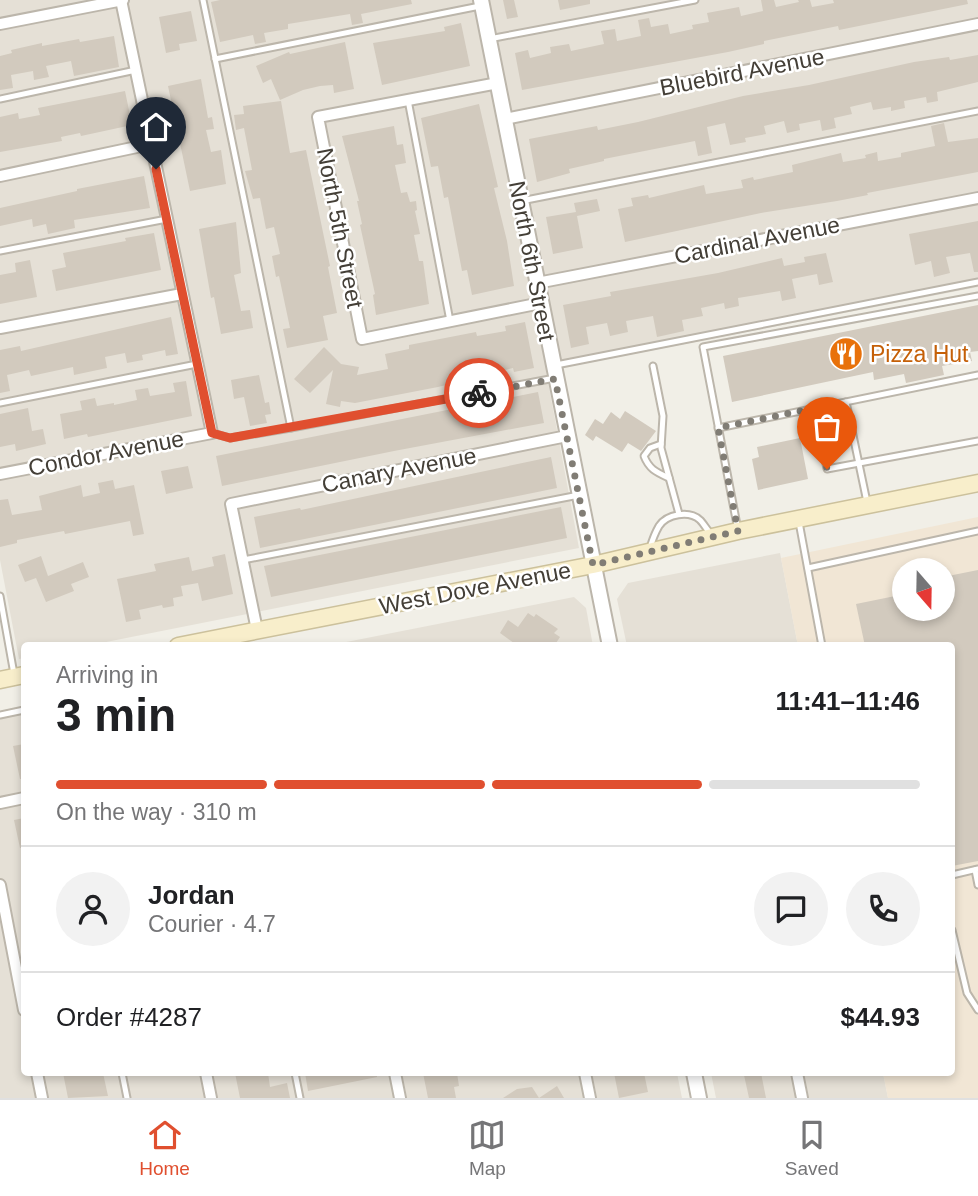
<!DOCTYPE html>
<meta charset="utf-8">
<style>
:root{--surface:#fff;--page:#f2f2f2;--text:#202124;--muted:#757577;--line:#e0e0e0;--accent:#e04f2f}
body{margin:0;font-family:Arial,sans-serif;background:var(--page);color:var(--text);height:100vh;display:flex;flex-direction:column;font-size:26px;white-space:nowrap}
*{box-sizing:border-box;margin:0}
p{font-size:23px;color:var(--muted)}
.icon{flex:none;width:38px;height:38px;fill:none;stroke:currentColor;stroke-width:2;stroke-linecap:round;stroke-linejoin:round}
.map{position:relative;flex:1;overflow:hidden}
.panel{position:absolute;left:21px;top:642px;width:934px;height:434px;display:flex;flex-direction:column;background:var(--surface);border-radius:7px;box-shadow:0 4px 10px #0003}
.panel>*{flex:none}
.needle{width:46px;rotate:160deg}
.tools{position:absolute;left:892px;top:558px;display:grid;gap:14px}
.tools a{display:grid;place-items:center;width:63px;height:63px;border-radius:50%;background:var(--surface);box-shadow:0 4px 10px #0003;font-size:35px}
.pin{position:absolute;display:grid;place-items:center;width:60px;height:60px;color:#fff;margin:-72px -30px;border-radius:50% 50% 50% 0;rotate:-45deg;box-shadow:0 0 7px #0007}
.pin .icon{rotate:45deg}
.courier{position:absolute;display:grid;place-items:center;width:70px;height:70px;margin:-35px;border:5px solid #e04f2f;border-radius:50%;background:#fff;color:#222;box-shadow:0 2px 9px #0007}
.head em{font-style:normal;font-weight:700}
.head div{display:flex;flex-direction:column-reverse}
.head{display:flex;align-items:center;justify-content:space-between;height:119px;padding:0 35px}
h1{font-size:46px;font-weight:700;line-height:52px}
.bar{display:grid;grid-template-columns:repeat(4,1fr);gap:10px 7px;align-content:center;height:84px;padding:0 35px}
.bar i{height:9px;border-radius:5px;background:var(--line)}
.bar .on{background:var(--accent)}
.bar p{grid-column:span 4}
.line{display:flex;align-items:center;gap:18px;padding:0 35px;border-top:2px solid var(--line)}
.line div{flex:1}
.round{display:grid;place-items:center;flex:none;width:74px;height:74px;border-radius:37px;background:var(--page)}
.dock{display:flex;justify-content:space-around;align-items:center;height:98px;border-top:2px solid var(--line);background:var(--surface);font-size:19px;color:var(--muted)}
.dock a{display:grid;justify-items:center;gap:4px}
.dock .on{color:var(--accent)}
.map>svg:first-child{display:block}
.residential{fill:#e5e0d6}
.commercial{fill:#f1e6d5;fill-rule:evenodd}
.building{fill:#d2cabe}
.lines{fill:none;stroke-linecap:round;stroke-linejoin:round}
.service-casing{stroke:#bcb6ab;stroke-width:9}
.minor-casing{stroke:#bcb6ab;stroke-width:14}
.tertiary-casing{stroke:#bcb6ab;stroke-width:18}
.secondary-casing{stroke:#ccc19c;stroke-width:19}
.service{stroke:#fff;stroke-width:5}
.minor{stroke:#fff;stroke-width:10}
.tertiary{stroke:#fff;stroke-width:14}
.secondary{stroke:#f8eecb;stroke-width:16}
.done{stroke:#817d75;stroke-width:7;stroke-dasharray:0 12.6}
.route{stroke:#e04f2f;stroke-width:9}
.labels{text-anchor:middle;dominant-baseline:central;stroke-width:5;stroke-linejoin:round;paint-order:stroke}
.street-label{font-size:23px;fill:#443f37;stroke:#fff}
.food-label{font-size:23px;fill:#c56008;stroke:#fff;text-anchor:start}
</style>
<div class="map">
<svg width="978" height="1098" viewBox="0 0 978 1098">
<rect width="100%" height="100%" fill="#f1efe7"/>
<g class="residential">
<path d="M0 0H978V287L546 371 579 548 86 646H24V658L19 659 0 560Z"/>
<path d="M780 553 798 646H627L617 599 628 583Z"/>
<path d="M574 597 586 608 593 646H326Z"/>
<path d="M24 706V1073H677L682 1098H0V711Z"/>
<path d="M711 1073H883L888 1098H716Z"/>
</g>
<path class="commercial" d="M978 517V1098H888L883 1073H952V646H798L781 558ZM905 570H943V609H905Z"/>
<g class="building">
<path d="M220 0H411L412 4 361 14 363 23 352 25 350 14 288 24V29L264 33 266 42 255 44 253 35 220 42 211 2Z"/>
<path d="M503 0H514L518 17 507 19Z"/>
<path d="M558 0H590V4L560 10Z"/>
<path d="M761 0H774L776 7 799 2 798 0H810L812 7 834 3 833 0H967L968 4 839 30 838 26 764 41V44L728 52 522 90 515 53 528 50 530 58 551 53 550 47 569 44 571 51 604 44 601 31 615 29 617 41 641 36 638 20 649 18 651 27 668 24 670 34 693 29 692 25 709 22 707 13 739 7 741 16 763 11Z"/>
<path d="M191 11 197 41 179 44 180 50 166 53 159 17Z"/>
<path d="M461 23 470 66 382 85 373 43 445 31 444 27Z"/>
<path d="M114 36 119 67 74 76 71 61 46 66 49 77 34 80 33 71 11 75 13 88 0 90V56L12 53 11 50 42 43V46L79 39 80 42Z"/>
<path d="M345 42 354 89 334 93 333 85 320 86 303 90 280 100 271 79 263 83 256 66 289 52 290 54Z"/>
<path d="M978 55V82L937 92 938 101 927 103 926 97 904 101 905 108 891 111V107L873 110 871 102 850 107 852 114 834 118 836 128 822 131 820 120 799 124 800 130 787 133 784 121 764 126 766 134 745 138 746 142 730 145 725 123 707 127 712 153 698 156 695 141 604 159V161L569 169 570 173 537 182 529 139 597 126 598 130 638 122 743 96 809 85 914 62 949 57 950 60Z"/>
<path d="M201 79 208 118 212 117 214 129 206 130 211 152 221 150 226 184 190 191 168 86Z"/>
<path d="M125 91 132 125 81 136 80 133 61 137 62 141 0 152V117L18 113 19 119 40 115 38 108Z"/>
<path d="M281 101 290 153 306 150 325 242 330 266 328 267 337 313 323 316 328 340 287 348 283 329 290 328 279 276 276 277 272 256 280 254 274 227 266 229 260 198 253 199 245 171 252 170 244 128 236 130 234 115 244 114 243 106Z"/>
<path d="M479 104 498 187 494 188 507 241 514 286 472 295 467 270 462 271 448 197 444 198 438 166 431 167 421 118Z"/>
<path d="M944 123 948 142 978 138V172L867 193 868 195 837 201 761 213 625 242 618 209 633 206 631 198 648 195 649 198 704 185 706 194 743 188 741 180 753 177 754 180 793 172 792 165 841 153 843 162 866 158 865 155 877 152 878 161 901 157V153L935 146 931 126Z"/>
<path d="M394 126 397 145 403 144 406 163 395 165 401 193 407 192 410 202 416 201 417 210 415 211 420 234 414 235 419 261H423L429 304 376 315 373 295 375 294 360 225 362 224 357 201H359L342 136Z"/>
<path d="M144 176 150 208 74 220 75 228 48 234 46 224 33 227 32 219 0 226V208L77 191V189Z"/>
<path d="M597 199 600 211 577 216 583 248 553 254 546 217 576 212 574 203Z"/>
<path d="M978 221V272H974L970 253 946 257 950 273 934 277 931 261 915 265 909 234Z"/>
<path d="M236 222 241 273 234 275 241 311 250 310 253 328 221 334 214 297 211 298 199 229Z"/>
<path d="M154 233 161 270 56 291 52 270 66 267 63 253 126 241 125 238Z"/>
<path d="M826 253 833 282 819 285 817 274 792 279 796 298 782 301 780 291 738 298 739 306 725 309 724 303 701 308 703 316 682 320 684 331 657 337 653 316 626 321 628 332 610 336 607 323 586 327 589 344 571 348 563 305 611 296 610 292 718 273 782 258 784 266 805 262 804 257Z"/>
<path d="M30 260 37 297 0 304V275L16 272 15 263Z"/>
<path d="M978 305V351L970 352 972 361 942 366 944 375 906 383 904 374 874 380 873 372 732 402 723 356Z"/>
<path d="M171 317 178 354 166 356 165 350 142 355 143 360 127 363 125 353 105 357 107 368 74 375 73 367 31 376 29 370 7 375 10 391 0 393V350L20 346 21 351Z"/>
<path d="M525 322 534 368 514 372 513 368 438 387 355 403 341 401 340 407 326 404 333 370 310 393 294 379 324 347 341 364 359 367 357 375 388 369 385 354 409 349V345L476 332 477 336 506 331 505 326Z"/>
<path d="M259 375 265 403 269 402 271 414 265 415 267 423 250 426 244 397 234 399 231 380Z"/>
<path d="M186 381 192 416 88 437 87 434 64 439 60 414 82 410 80 401 95 398 97 406 114 403V405L137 400 135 390 148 388 150 396 175 392 173 383Z"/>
<path d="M538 392 544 423 394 451 222 486 216 456Z"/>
<path d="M28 408 32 431 43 429 46 444 16 451 15 444 0 447V414Z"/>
<path d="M625 411 656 431 641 451 628 443 622 452 596 436 593 441 585 435 595 419 603 424 611 412 620 419Z"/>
<path d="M800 438 808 479 758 490 752 459 759 457 757 447Z"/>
<path d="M551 457 557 488 260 548 254 517 300 508 301 510Z"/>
<path d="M188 466 193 488 166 494 161 471Z"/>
<path d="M113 480 115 489 134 485 144 534 133 536 130 521 65 534 64 531 17 540V543L0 547V500L8 499 12 515 42 510 39 496 81 485 83 497 100 493 98 483Z"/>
<path d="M561 507 567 538 271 597 264 566Z"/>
<path d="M225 554 233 594 202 601 198 583 181 586 183 596 173 598 174 606 163 608 162 605 139 610 141 619 126 622 117 579 156 571 154 564 189 557 192 571 214 566 212 557Z"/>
<path d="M41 556 48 576 83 562 89 577 71 584 74 591 46 602 36 578 25 582 18 565Z"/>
<path d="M978 570V861L952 866V646H865L856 604 905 594V609H943V577Z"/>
<path d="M528 613 534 617 536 614 558 629 554 633 560 637 554 646H518L500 633 508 620 518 627Z"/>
<path d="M24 744V779H20L13 746Z"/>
<path d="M24 818V847L20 848 14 820Z"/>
<path d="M63 1073H103L108 1096 68 1098Z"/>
<path d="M235 1073H268L270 1087 287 1083 290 1098H240Z"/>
<path d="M305 1073H377V1077L308 1091Z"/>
<path d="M423 1073H457L459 1086 454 1087 456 1098H428Z"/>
<path d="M614 1073H644L648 1092 619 1098Z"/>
<path d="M761 1073 766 1098H749L744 1075Z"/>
<path d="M557 1086 564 1098H539Z"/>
<path d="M532 1087 539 1098H503L517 1089Z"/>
</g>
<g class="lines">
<g class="service-casing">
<g id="service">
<path d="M203 0 291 428"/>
<path d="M489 39 695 0"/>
<path d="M215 59 480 6"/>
<path d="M0 99 136 70"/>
<path d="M408 100 450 321"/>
<path d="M521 201 978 111"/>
<path d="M0 251 167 219"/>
<path d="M556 365 978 282"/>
<path d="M653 366 663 416 661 448 679 514"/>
<path d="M846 402 867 502"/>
<path d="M0 403 197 364"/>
<path d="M815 408 827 469 978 441"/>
<path d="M718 428 978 375"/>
<path d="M212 433 230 438 291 428 555 378"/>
<path d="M661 444 650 448 644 456C649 469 656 472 669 478"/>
<path d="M799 522 822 646"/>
<path d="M738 530 703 347 978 296"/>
<path d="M650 548C652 541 655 533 659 526 667 514 689 510 700 520 704 524 707 530 711 534"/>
<path d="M243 560 579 495"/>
<path d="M808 568 978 531"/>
<path d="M0 596 14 674"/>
<path d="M0 715 24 710"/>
<path d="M975 870 978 885"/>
<path d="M952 875 978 869"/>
<path d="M952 930 967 993 978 1010"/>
<path d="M122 1073 127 1098"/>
<path d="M295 1073 300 1098"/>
</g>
</g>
<g class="minor-casing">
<g id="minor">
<path d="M0 24 123 0"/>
<path d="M498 83 318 117 362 339 541 303"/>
<path d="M505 119 978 24"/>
<path d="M0 176 151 144"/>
<path d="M537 283 978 198"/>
<path d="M0 328 182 294"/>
<path d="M0 474 212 433 121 0"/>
<path d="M257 630 231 504 567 436"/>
<path d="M0 803 24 798"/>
<path d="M0 885 24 1010"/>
<path d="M37 1073 42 1098"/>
<path d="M206 1073 211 1098"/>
<path d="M395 1073 400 1098"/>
<path d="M585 1073 590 1098"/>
<path d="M797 1073 802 1098"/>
</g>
</g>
<g class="tertiary-casing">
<g id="tertiary">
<path d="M481 0 610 646"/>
<path d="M694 1073 699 1098"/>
</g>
</g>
<g class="secondary-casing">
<g id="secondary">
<path d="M178 646 593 565 738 531 978 483"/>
<path d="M0 680 24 675"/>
</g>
</g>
<use href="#service" class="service"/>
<use href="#minor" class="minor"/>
<use href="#tertiary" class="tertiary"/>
<use href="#secondary" class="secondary"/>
</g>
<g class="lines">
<path class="done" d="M479 393 555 379 593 565 738 531 718 428 815 408 827 469"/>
<path class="route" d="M156 169 212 433 230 438 479 393"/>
</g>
<defs>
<g id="restaurant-disc" transform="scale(1.75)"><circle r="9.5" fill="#e8710a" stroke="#fff"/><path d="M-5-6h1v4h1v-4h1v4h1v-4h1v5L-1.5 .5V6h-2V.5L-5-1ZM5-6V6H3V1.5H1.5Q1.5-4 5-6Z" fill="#fff"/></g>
</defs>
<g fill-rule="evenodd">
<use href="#restaurant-disc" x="846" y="354"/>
</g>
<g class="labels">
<g class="street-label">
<text transform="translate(742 72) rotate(-11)">Bluebird Avenue</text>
<text transform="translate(340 228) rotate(79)">North 5th Street</text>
<text transform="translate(757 240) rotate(-11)">Cardinal Avenue</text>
<text transform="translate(532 261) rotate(79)">North 6th Street</text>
<text transform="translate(106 453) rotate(-11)">Condor Avenue</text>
<text transform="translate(399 470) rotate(-11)">Canary Avenue</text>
<text transform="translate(475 588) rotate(-11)">West Dove Avenue</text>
</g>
<g class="food-label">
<text x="870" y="354">Pizza Hut</text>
</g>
</g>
</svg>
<div class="tools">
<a><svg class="needle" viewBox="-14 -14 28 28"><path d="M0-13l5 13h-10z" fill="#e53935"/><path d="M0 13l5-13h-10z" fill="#757577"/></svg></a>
</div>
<div class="pin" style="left:827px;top:469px;background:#ea580c"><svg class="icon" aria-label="bag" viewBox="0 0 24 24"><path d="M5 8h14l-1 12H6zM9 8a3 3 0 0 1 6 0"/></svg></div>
<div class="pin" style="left:156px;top:169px;background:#1f2937"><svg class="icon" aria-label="home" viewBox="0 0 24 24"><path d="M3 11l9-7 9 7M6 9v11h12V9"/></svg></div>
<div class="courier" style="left:479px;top:393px"><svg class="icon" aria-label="bike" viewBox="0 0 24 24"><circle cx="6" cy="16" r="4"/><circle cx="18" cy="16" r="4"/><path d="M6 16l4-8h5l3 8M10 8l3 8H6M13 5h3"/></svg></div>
<section class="panel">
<div class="head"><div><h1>3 min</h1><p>Arriving in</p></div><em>11:41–11:46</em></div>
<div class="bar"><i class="on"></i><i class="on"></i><i class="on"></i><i></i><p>On the way · 310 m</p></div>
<div class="line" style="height:126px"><a class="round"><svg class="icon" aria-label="person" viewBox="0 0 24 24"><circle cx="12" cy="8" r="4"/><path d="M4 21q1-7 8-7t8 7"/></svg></a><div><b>Jordan</b><p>Courier · 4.7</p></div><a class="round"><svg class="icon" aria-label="chat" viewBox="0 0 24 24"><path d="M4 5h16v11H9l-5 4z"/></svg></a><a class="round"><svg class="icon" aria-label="phone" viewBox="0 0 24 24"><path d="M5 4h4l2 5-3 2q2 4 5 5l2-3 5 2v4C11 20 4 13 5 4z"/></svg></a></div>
<div class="line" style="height:91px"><div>Order #4287</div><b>$44.93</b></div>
</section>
</div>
<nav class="dock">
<a class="on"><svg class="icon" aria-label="home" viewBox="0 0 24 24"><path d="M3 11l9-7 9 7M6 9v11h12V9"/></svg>Home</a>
<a><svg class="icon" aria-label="map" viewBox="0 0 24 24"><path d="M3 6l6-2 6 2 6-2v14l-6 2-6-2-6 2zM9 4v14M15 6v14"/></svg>Map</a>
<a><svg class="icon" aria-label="saved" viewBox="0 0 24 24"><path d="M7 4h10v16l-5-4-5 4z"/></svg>Saved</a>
</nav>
